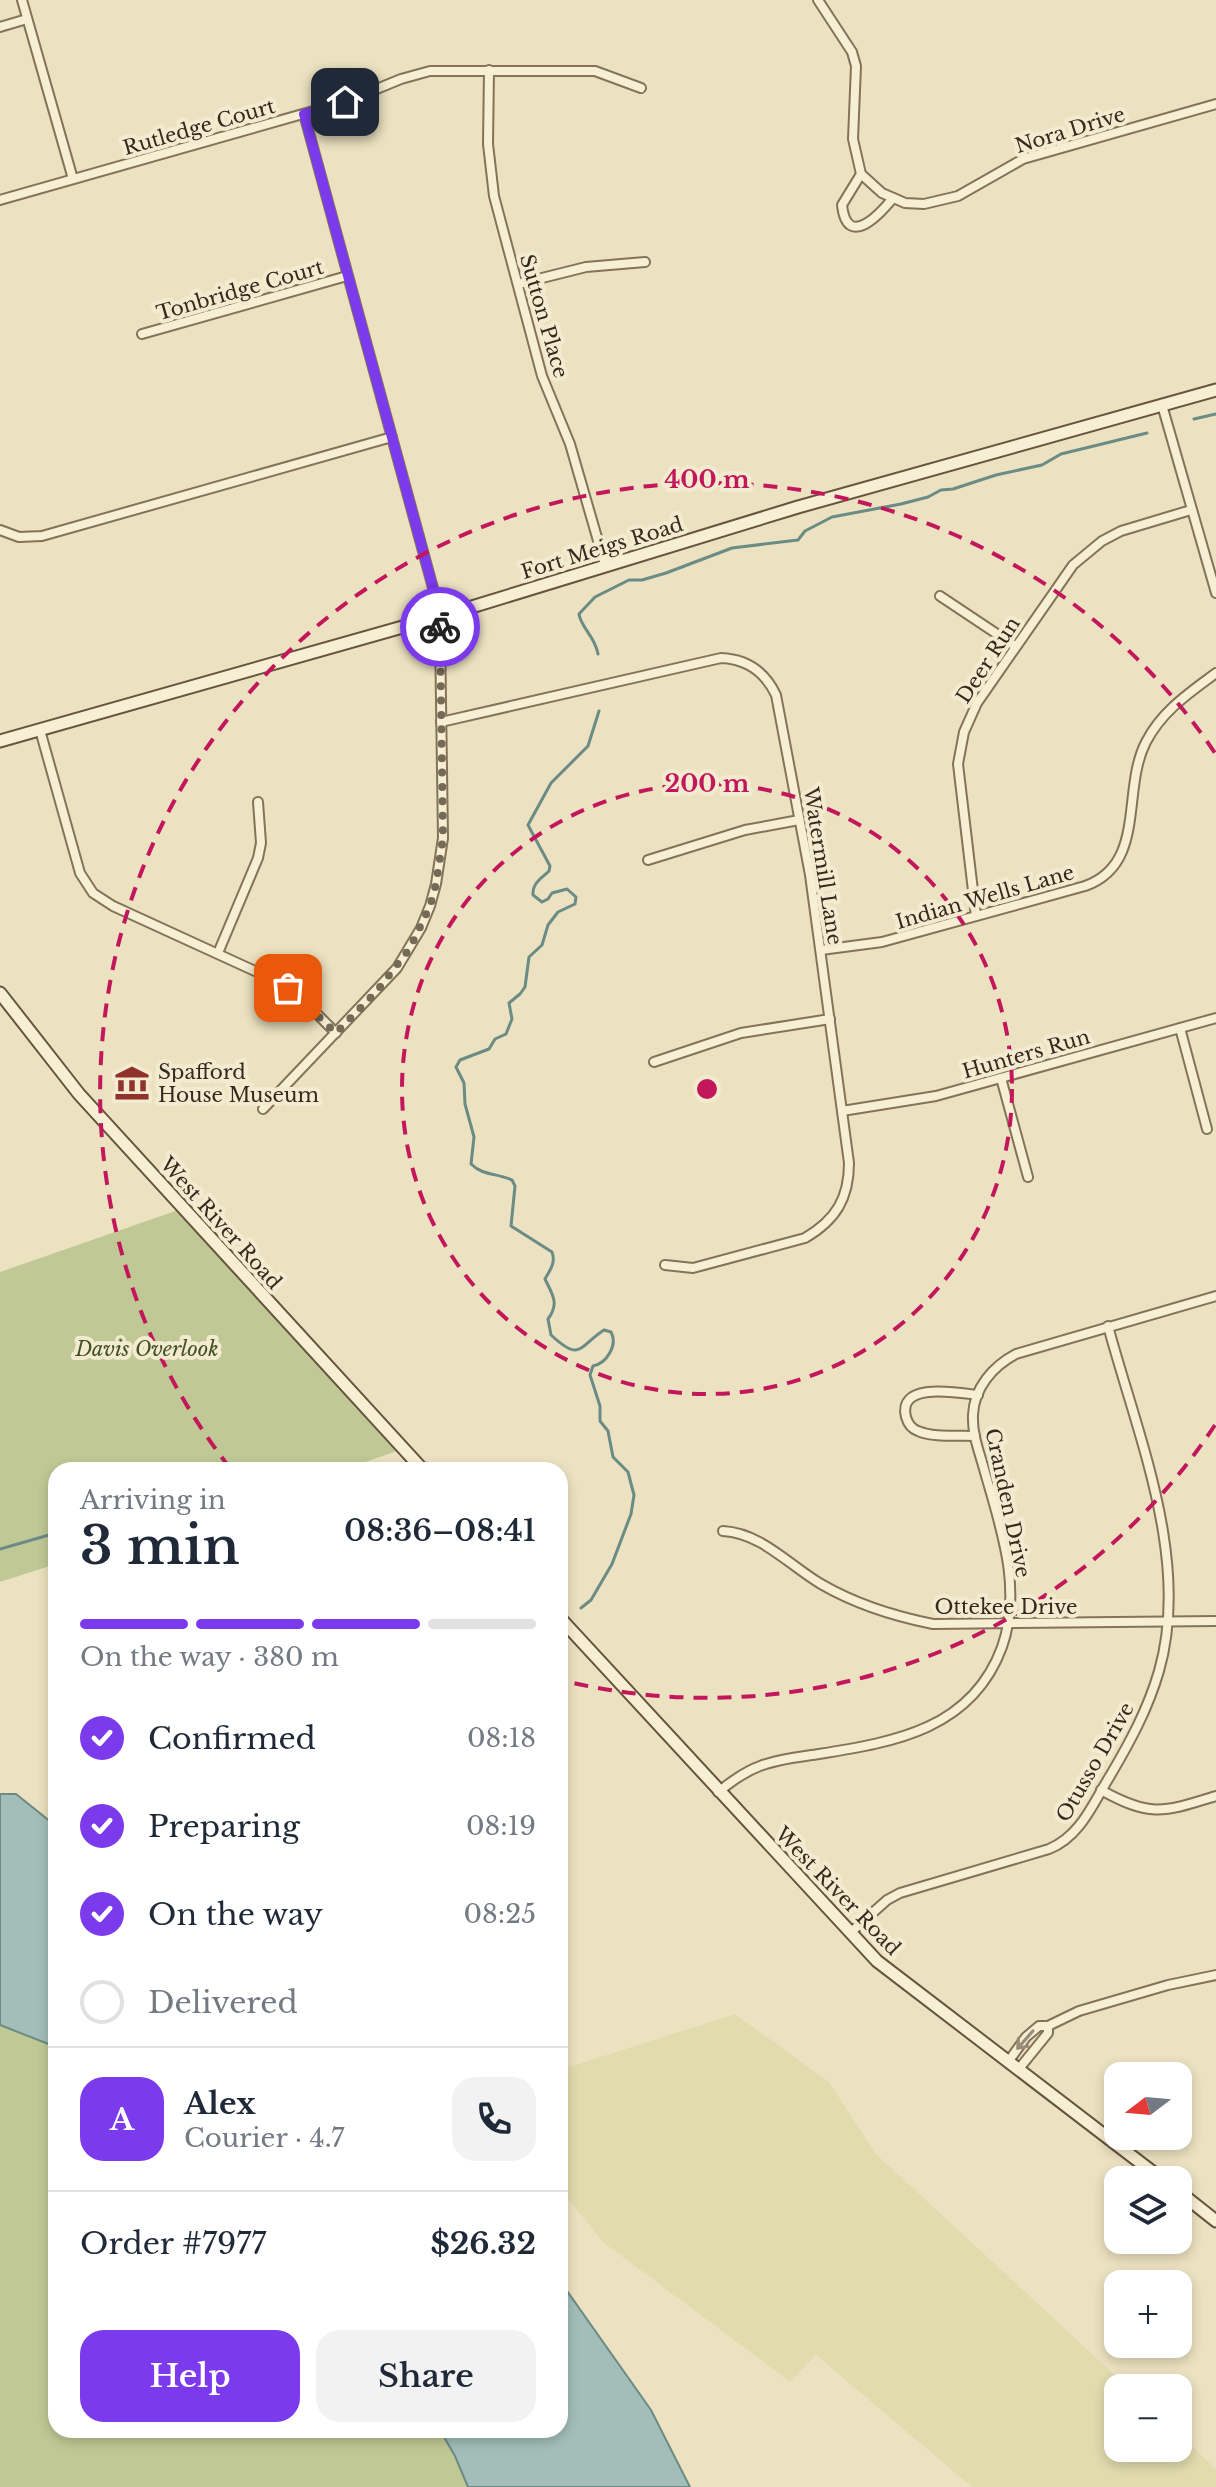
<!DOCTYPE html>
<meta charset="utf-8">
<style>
:root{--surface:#fff;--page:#f2f2f3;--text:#1f2937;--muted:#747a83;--line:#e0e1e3;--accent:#7c3aed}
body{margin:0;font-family:"Libre Baskerville",serif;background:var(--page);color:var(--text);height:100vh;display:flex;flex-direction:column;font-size:30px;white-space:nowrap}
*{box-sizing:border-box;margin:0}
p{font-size:26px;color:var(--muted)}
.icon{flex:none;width:44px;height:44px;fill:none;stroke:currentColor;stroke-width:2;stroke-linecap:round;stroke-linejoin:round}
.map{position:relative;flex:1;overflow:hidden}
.drawer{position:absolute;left:48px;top:1462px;width:520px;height:976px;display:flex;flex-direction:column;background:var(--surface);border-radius:24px;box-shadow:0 4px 12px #0003}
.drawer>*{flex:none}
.needle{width:52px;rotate:254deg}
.tools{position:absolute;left:1104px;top:2062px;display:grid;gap:16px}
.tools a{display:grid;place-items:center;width:88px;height:88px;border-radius:16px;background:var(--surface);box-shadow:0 4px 12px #0003;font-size:40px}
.pin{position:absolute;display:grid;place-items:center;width:68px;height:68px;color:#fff;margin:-34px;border-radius:16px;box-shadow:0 4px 12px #0006}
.courier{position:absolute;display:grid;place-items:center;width:80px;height:80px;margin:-40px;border:6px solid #7c3aed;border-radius:50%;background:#fff;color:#222;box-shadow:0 2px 10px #0007}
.summary em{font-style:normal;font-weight:600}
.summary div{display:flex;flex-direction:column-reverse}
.summary{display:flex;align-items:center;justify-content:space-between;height:136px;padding:0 32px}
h1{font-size:52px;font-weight:600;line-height:60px}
.bar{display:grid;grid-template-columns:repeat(4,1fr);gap:12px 8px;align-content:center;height:96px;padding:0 32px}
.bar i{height:10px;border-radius:6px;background:var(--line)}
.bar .current{background:var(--accent)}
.bar p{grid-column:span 4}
.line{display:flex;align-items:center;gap:20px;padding:0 32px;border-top:2px solid var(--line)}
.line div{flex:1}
.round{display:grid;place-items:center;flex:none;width:84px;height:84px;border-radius:24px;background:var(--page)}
ol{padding:0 32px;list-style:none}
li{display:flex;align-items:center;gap:24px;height:88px}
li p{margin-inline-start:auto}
li .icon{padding:8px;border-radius:50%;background:var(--accent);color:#fff;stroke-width:4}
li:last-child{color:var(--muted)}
li i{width:44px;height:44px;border:4px solid var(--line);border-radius:50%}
.primary-button{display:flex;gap:16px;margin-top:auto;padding:16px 32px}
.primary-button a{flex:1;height:92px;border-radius:24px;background:var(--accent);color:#fff;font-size:32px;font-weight:600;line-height:92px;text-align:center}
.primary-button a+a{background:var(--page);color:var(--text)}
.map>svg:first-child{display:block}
.farmland{fill:#e1dcae}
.green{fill:#c0c995}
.water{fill:#a3beb8;stroke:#6b8b85;stroke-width:2}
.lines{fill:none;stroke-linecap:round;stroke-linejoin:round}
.stream{stroke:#6b8b85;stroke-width:3}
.street-casing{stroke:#847359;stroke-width:12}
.secondary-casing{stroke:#66543d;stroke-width:15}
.street{stroke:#f7efd3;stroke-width:8}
.secondary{stroke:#f7efd3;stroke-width:11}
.oneway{stroke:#968c78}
.done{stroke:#746a56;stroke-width:8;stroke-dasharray:0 14.4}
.route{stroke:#7c3aed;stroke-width:10}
.ring{fill:none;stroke:#c2185b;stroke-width:4;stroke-dasharray:14 10}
.labels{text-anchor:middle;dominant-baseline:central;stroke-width:8;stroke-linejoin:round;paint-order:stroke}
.street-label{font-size:20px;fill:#342a1d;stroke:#f3ebd0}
.poi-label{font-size:20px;fill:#342a1d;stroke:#f3ebd0;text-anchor:start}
.park-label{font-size:20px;font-style:italic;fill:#425024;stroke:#f3ebd0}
.centre{fill:#c2185b;stroke:#f3ebd0;stroke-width:4}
.ring-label{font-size:24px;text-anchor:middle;font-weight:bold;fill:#c2185b;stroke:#f3ebd0;stroke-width:8;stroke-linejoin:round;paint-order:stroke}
</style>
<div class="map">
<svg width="1216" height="2487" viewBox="0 0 1216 2487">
<rect width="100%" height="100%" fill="#ece2c1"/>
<path class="farmland" d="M735 2014 829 2082 876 2154 1129 2388H1118V2448H1178V2433L1216 2469V2487H972L816 2355 790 2382 604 2243 567 2198 560 2200V2070Z"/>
<g class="green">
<path d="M184 1208 403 1449 342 1470H56V1564L0 1582V1272Z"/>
<path d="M0 2025 56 2047V2430H440L455 2456 468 2487H0Z"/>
</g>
<g class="water">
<path d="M0 1794H16L51 1822 56 1823V2047L0 2025Z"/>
<path d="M560 2281 651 2410 690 2487H468L455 2456 440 2430H560Z"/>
</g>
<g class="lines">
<g class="stream">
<path d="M1194 419 1216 414"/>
<path d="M598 654C595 636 581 628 579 614L595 597 629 580H642L666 573 732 548 798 540 805 531 832 517 901 504 928 497 941 490 953 489 996 475 1042 465 1061 454 1147 433"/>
<path d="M0 1549 56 1533"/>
<path d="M581 1608 591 1600 612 1564 631 1514 634 1495 628 1472 613 1457 608 1431 600 1421V1406L590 1375 593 1366C607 1363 618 1345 611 1332L604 1330C579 1346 581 1363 551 1335L548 1319C560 1303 552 1294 545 1279 550 1270 556 1263 552 1252L511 1226 515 1186 512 1180C497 1173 483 1176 471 1164L474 1137 465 1104 464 1083 456 1067 460 1060 489 1049 495 1039 506 1034 512 1019 509 1003 520 994 525 987 529 957 542 945 548 925 558 912 575 904 576 897 567 889 552 893 548 899 542 902 533 895C532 883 541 879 549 871L550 866 528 825 551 783 588 746 599 711"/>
</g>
<g class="street-casing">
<g id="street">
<path d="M22 0 73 179"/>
<path d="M818 0 852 52 856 66 853 139 861 174 882 193 905 203 924 204 958 196 1023 159 1216 104"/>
<path d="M0 27 27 19"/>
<path d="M489 70 488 144 494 196 542 376 570 444 605 565"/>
<path d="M861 174 842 205C847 250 880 214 893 198"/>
<path d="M0 200 345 102 401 79 430 71H595L641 88"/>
<path d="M518 284 586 267 645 262"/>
<path d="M142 334 347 276"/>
<path d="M1162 405 1216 593"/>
<path d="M0 530 19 537 42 536 392 437"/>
<path d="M940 596 1015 646"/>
<path d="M441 722 721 658C747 659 765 672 776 695L810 875 849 1163C849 1198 836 1220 805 1238L693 1268 665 1265"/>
<path d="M40 730 80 873 93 893 113 906 268 977 300 997 336 1033"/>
<path d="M648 860 745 830 799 820"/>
<path d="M976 916 958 764 964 732 977 703 1073 565 1102 541 1121 531 1191 510"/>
<path d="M821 950 882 942 1085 886C1147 864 1121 790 1146 742 1162 711 1189 693 1216 673"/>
<path d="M218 953 258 858 261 843 258 802"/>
<path d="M1180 1028 1207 1129"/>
<path d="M654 1062 741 1033 830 1019"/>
<path d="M1001 1078 1028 1177"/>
<path d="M263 1109 397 968 421 928 430 906 436 884 443 838 440 632 436 599 304 114"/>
<path d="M842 1111 936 1096 1216 1018"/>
<path d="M975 1436C958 1435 934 1438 918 1431 912 1429 908 1424 906 1417 897 1381 959 1393 978 1395"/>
<path d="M723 1531C761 1533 789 1565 821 1584 857 1605 893 1616 933 1624L1216 1621"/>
<path d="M1101 1790C1151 1818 1164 1812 1216 1796"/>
<path d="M718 1792C731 1782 744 1772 760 1766 778 1759 799 1757 819 1754 895 1742 972 1729 1002 1647 1023 1588 1000 1526 984 1469 979 1451 972 1434 973 1415 974 1388 993 1366 1016 1354L1216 1296"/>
<path d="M850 1933 887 1900 900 1893 1049 1849C1081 1836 1093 1803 1110 1776 1130 1742 1148 1709 1159 1671 1191 1560 1137 1434 1108 1326"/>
<path d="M1048 2026 1079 2011 1168 1985 1216 1975"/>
<path d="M1008 2062 1026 2037 1039 2026H1048V2033L1018 2070"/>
</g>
</g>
<g class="secondary-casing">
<g id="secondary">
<path d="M0 741 452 613 798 507 1216 390"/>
<path d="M0 993 79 1094 423 1470"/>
<path d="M560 1618 877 1961 1163 2180"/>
<path d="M1178 2191 1216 2221"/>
</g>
</g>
<use href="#street" class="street"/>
<use href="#secondary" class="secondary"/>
</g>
<defs><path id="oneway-shaft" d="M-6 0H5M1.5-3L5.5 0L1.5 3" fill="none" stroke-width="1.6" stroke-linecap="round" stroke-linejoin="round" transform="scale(2)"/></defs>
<use class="oneway" href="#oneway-shaft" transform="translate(1025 2040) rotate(131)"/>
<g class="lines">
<path class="done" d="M288 988 336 1033 377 991 410 948 430 906 436 884 443 838 440 627"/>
<path class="route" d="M345 102 304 114 436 599 440 627"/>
</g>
<g class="ring">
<circle cx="707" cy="1089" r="305"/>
<path d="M1215 1425A609 609 0 0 1 565 1681M230 1468A609 609 0 1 1 1215 753"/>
</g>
<defs>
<g id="museum-bare" transform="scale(2.76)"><path d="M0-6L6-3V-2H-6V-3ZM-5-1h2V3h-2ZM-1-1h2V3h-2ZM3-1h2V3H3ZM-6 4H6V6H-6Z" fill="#90322c" stroke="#f3ebd0" stroke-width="2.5" paint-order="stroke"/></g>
</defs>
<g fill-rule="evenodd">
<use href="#museum-bare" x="132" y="1083"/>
</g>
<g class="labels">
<g class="street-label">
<text transform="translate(199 127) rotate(-16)">Rutledge Court</text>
<text transform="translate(1070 130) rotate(-17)">Nora Drive</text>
<text transform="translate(240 290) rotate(-16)">Tonbridge Court</text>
<text transform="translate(544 316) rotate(74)">Sutton Place</text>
<text transform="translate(602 548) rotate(-17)">Fort Meigs Road</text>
<text transform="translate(988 660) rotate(-57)">Deer Run</text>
<text transform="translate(823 866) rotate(81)">Watermill Lane</text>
<text transform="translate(985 897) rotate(-16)">Indian Wells Lane</text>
<text transform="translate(1026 1054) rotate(-16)">Hunters Run</text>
<text transform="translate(221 1223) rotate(48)">West River Road</text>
<text transform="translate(1008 1503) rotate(78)">Cranden Drive</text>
<text x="1006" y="1607">Ottekee Drive</text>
<text transform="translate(1095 1762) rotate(-60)">Otusso Drive</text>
<text transform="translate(838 1891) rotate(46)">West River Road</text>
</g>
<g class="poi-label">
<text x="158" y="1072">Spafford<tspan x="158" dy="23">House Museum</tspan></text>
</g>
<g class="park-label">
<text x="147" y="1349">Davis Overlook</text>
</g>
</g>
<circle cx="707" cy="1089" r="12" class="centre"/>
<g class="ring-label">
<text x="707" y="488">400 m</text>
<text x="707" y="792">200 m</text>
</g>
</svg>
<div class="tools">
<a><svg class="needle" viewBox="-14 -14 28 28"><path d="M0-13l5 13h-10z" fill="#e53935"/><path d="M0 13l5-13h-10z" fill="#747a83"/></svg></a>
<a><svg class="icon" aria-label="layers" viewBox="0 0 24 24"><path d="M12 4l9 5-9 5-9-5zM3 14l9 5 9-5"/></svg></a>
<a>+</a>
<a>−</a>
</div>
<div class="pin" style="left:288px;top:988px;background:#ea580c"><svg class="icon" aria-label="bag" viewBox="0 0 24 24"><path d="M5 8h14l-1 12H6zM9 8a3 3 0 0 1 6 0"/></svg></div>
<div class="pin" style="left:345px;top:102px;background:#1f2937"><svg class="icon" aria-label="home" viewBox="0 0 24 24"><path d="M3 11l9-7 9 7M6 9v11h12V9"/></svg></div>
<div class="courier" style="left:440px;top:627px"><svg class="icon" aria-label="bike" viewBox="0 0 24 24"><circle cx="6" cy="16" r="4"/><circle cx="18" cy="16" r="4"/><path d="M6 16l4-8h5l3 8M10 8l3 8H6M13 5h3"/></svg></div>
<section class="drawer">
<div class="summary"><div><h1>3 min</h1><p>Arriving in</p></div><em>08:36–08:41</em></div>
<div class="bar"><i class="current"></i><i class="current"></i><i class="current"></i><i></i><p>On the way · 380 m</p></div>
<ol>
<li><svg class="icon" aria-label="check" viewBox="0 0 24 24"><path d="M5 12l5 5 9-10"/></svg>Confirmed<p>08:18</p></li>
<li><svg class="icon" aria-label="check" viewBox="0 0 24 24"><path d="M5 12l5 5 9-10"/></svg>Preparing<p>08:19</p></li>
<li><svg class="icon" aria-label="check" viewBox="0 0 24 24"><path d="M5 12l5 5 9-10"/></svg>On the way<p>08:25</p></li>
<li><i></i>Delivered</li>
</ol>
<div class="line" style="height:144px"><b class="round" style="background:var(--accent);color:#fff">A</b><div><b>Alex</b><p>Courier · 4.7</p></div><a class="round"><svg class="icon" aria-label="phone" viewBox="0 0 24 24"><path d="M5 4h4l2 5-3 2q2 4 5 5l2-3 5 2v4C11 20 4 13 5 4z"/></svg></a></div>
<div class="line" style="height:104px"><div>Order #7977</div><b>$26.32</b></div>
<div class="primary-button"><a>Help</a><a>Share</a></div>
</section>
</div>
